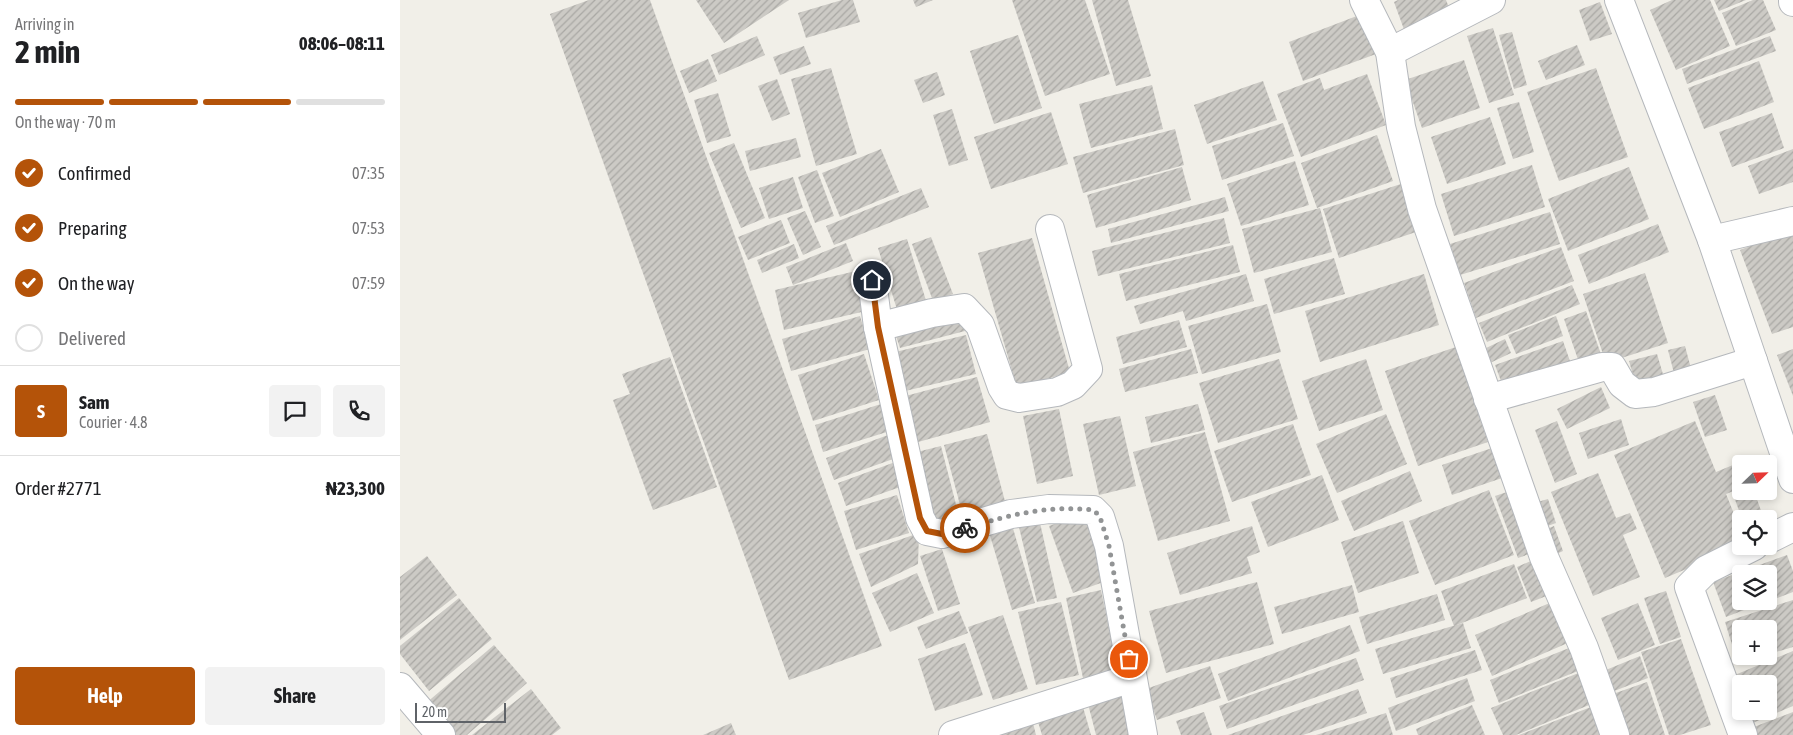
<!DOCTYPE html>
<meta charset="utf-8">
<style>
:root{--surface:#fff;--page:#f2f2f2;--text:#202124;--muted:#757577;--line:#e0e0e0;--accent:#b45309}
body{margin:0;font-family:"Asap Condensed",sans-serif;background:var(--page);color:var(--text);height:100vh;display:flex;flex-direction:column;font-size:19px;white-space:nowrap}
*{box-sizing:border-box;margin:0}
p{font-size:16px;color:var(--muted)}
.icon{flex:none;width:28px;height:28px;fill:none;stroke:currentColor;stroke-width:2;stroke-linecap:round;stroke-linejoin:round}
.map{position:relative;flex:1;overflow:hidden}
.drawer{display:flex;flex-direction:column;background:var(--surface);width:400px}
.drawer>*{flex:none}
.needle{width:32px;rotate:67deg}
.tools{position:absolute;left:1332px;top:455px;display:grid;gap:10px}
.tools a{display:grid;place-items:center;width:45px;height:45px;border-radius:5px;background:var(--surface);box-shadow:0 2px 8px #0003;font-size:25px}
.scale{position:absolute;left:15px;bottom:12px;width:91px;box-sizing:border-box;padding-left:5px;border:2px solid #5f6368;border-top:0;font-size:14px;line-height:18px;white-space:nowrap;color:#5f6368;-webkit-text-stroke:4px #fff;paint-order:stroke}
.pin{position:absolute;display:grid;place-items:center;width:42px;height:42px;color:#fff;margin:-21px;border:2px solid #fff;border-radius:50%;box-shadow:0 1px 5px #0007}
.courier{position:absolute;display:grid;place-items:center;width:50px;height:50px;margin:-25px;border:4px solid #b45309;border-radius:50%;background:#fff;color:#222;box-shadow:0 1px 6px #0007}
.overview em{font-style:normal;font-weight:700}
.overview div{display:flex;flex-direction:column-reverse}
.overview{display:flex;align-items:center;justify-content:space-between;height:85px;padding:0 15px}
h1{font-size:32px;font-weight:700;line-height:38px}
.bar{display:grid;grid-template-columns:repeat(4,1fr);gap:8px 5px;align-content:center;height:60px;padding:0 15px}
.bar i{height:6px;border-radius:4px;background:var(--line)}
.bar .active{background:var(--accent)}
.bar p{grid-column:span 4}
.line{display:flex;align-items:center;gap:12px;padding:0 15px;border-top:1px solid var(--line)}
.line div{flex:1}
.round{display:grid;place-items:center;flex:none;width:52px;height:52px;border-radius:5px;background:var(--page)}
ol{padding:0 15px;list-style:none}
li{display:flex;align-items:center;gap:15px;height:55px}
li p{margin-inline-start:auto}
li .icon{padding:5px;border-radius:50%;background:var(--accent);color:#fff;stroke-width:4}
li:last-child{color:var(--muted)}
li i{width:28px;height:28px;border:2px solid var(--line);border-radius:50%}
.action{display:flex;gap:10px;margin-top:auto;padding:10px 15px}
.action a{flex:1;height:58px;border-radius:5px;background:var(--accent);color:#fff;font-size:20px;font-weight:700;line-height:58px;text-align:center}
.action a+a{background:var(--page);color:var(--text)}
main{display:flex;flex:1;min-height:0}
.map>svg:first-child{display:block}
.building{fill:url(#building-hatch)}
.lines{fill:none;stroke-linecap:round;stroke-linejoin:round}
.street-casing{stroke:#b5b8bc;stroke-width:30}
.street{stroke:#fff;stroke-width:28}
.done{stroke:#929495;stroke-width:5;stroke-dasharray:0 9}
.route{stroke:#b45309;stroke-width:6}
</style>
<main>
<section class="drawer">
<div class="overview"><div><h1>2 min</h1><p>Arriving in</p></div><em>08:06–08:11</em></div>
<div class="bar"><i class="active"></i><i class="active"></i><i class="active"></i><i></i><p>On the way · 70 m</p></div>
<ol>
<li><svg class="icon" aria-label="check" viewBox="0 0 24 24"><path d="M5 12l5 5 9-10"/></svg>Confirmed<p>07:35</p></li>
<li><svg class="icon" aria-label="check" viewBox="0 0 24 24"><path d="M5 12l5 5 9-10"/></svg>Preparing<p>07:53</p></li>
<li><svg class="icon" aria-label="check" viewBox="0 0 24 24"><path d="M5 12l5 5 9-10"/></svg>On the way<p>07:59</p></li>
<li><i></i>Delivered</li>
</ol>
<div class="line" style="height:90px"><b class="round" style="background:var(--accent);color:#fff">S</b><div><b>Sam</b><p>Courier · 4.8</p></div><a class="round"><svg class="icon" aria-label="chat" viewBox="0 0 24 24"><path d="M4 5h16v11H9l-5 4z"/></svg></a><a class="round"><svg class="icon" aria-label="phone" viewBox="0 0 24 24"><path d="M5 4h4l2 5-3 2q2 4 5 5l2-3 5 2v4C11 20 4 13 5 4z"/></svg></a></div>
<div class="line" style="height:65px"><div>Order #2771</div><b>₦23,300</b></div>
<div class="action"><a>Help</a><a>Share</a></div>
</section>
<div class="map">
<svg width="1393" height="735" viewBox="0 0 1393 735">
<defs>
<pattern id="building-hatch" width="6" height="6" patternUnits="userSpaceOnUse" patternTransform="scale(1.25)"><rect width="6" height="6" fill="#cccac5"/><path d="M-1 1l2-2M0 6l6-6M5 7l2-2" fill="none" stroke="#a9a8a4"/></pattern>
</defs>
<rect width="100%" height="100%" fill="#f1efe8"/>
<g class="building">
<path d="M189 0H250L482 646 389 680 150 14Z"/>
<path d="M296 0H389L324 43Z"/>
<path d="M442 0H453L460 22 406 38 398 13Z"/>
<path d="M513 0H533L516 7Z"/>
<path d="M612 0H685L710 74 645 96Z"/>
<path d="M692 0H728L751 76 716 86Z"/>
<path d="M998 0H1046L1053 18 1006 35 994 2Z"/>
<path d="M1272 0H1310L1330 46 1276 70 1250 10Z"/>
<path d="M1314 0H1346L1319 11Z"/>
<path d="M1353 0H1363L1376 30 1336 46 1322 13Z"/>
<path d="M1200 2 1212 34 1190 41 1179 10Z"/>
<path d="M962 14 976 54 903 81 889 42Z"/>
<path d="M1093 28 1114 95 1089 103 1067 36Z"/>
<path d="M1112 32 1127 85 1114 89 1099 35Z"/>
<path d="M618 35 642 108 594 124 570 51Z"/>
<path d="M357 36 365 55 319 75 311 55Z"/>
<path d="M1370 36 1376 51 1287 84 1282 69Z"/>
<path d="M1177 45 1185 65 1146 80 1138 61Z"/>
<path d="M404 46 411 64 380 75 373 57Z"/>
<path d="M308 59 317 81 289 93 280 71Z"/>
<path d="M1064 60 1080 108 1022 128 1005 80Z"/>
<path d="M1359 61 1374 102 1304 129 1288 88Z"/>
<path d="M431 68 457 154 416 166 391 79Z"/>
<path d="M1196 68 1228 157 1159 181 1127 92Z"/>
<path d="M537 72 545 95 523 103 514 80Z"/>
<path d="M967 74 986 125 901 157 877 94 920 78 924 90Z"/>
<path d="M377 79 390 114 372 121 358 86Z"/>
<path d="M863 81 877 120 807 144 794 105Z"/>
<path d="M752 85 763 129 691 148 679 104Z"/>
<path d="M318 93 331 136 307 143 294 100Z"/>
<path d="M1119 102 1134 152 1113 159 1097 108Z"/>
<path d="M552 109 568 160 549 166 533 115Z"/>
<path d="M651 112 668 164 591 189 574 137Z"/>
<path d="M1372 113 1384 148 1332 167 1319 132Z"/>
<path d="M1090 117 1106 164 1047 184 1031 137Z"/>
<path d="M883 123 894 156 822 180 812 146Z"/>
<path d="M775 129 784 165 683 193 673 157Z"/>
<path d="M977 135 993 181 917 208 901 163Z"/>
<path d="M396 138 401 157 350 171 345 151Z"/>
<path d="M334 143 365 218 341 228 309 153Z"/>
<path d="M481 149 499 192 440 217 422 173Z"/>
<path d="M1393 149V182L1359 194 1348 166Z"/>
<path d="M895 161 909 205 841 226 827 184Z"/>
<path d="M1132 165 1145 207 1054 236 1041 194Z"/>
<path d="M782 167 791 200 696 228 687 195Z"/>
<path d="M1229 167 1249 219 1168 251 1148 199Z"/>
<path d="M417 170 434 216 415 223 398 177Z"/>
<path d="M393 177 403 208 369 219 359 188Z"/>
<path d="M1001 184 1016 232 939 258 923 209Z"/>
<path d="M521 188 529 207 434 245 426 226Z"/>
<path d="M825 197 829 211 711 243 708 229Z"/>
<path d="M920 208 932 252 854 273 842 229Z"/>
<path d="M405 211 421 247 403 255 387 218Z"/>
<path d="M1150 212 1160 244 1060 275 1050 244Z"/>
<path d="M824 218 830 243 698 276 692 251Z"/>
<path d="M381 220 390 243 348 260 338 237Z"/>
<path d="M1258 224 1269 252 1189 284 1178 255Z"/>
<path d="M1393 229V327L1372 334 1340 250Z"/>
<path d="M531 237 553 294 533 301 512 244Z"/>
<path d="M632 238 670 372 617 388 578 253Z"/>
<path d="M507 239 528 307 499 316 478 248Z"/>
<path d="M446 243 453 261 393 285 386 267Z"/>
<path d="M394 244 399 258 362 273 357 260Z"/>
<path d="M833 245 840 272 726 301 719 274Z"/>
<path d="M1161 247 1174 281 1076 318 1064 283Z"/>
<path d="M934 258 945 294 874 314 864 279Z"/>
<path d="M456 271 466 311 384 330 375 290Z"/>
<path d="M1245 273 1268 343 1206 363 1183 294Z"/>
<path d="M846 274 854 301 786 321 783 311 740 324 734 306Z"/>
<path d="M1024 274 1039 325 920 362 905 311Z"/>
<path d="M1172 285 1180 304 1087 342 1079 323Z"/>
<path d="M867 304 881 352 802 374 788 326Z"/>
<path d="M1186 311 1204 363 1182 371 1164 319Z"/>
<path d="M560 312 565 331 500 348 494 330Z"/>
<path d="M460 316 470 349 391 371 382 339Z"/>
<path d="M1156 316 1163 336 1116 354 1108 335Z"/>
<path d="M779 320 787 347 723 364 716 337Z"/>
<path d="M566 335 576 374 501 392 491 353Z"/>
<path d="M1105 339 1111 353 1090 363 1084 349Z"/>
<path d="M1163 341 1171 364 1104 389 1095 365Z"/>
<path d="M1285 346 1293 376 1276 381 1268 350Z"/>
<path d="M1056 347 1088 442 1018 466 985 371Z"/>
<path d="M791 349 798 373 725 392 719 369Z"/>
<path d="M1393 349V396L1377 355Z"/>
<path d="M464 354 479 400 413 421 398 375Z"/>
<path d="M1257 354 1265 381 1237 389 1229 361Z"/>
<path d="M270 357 317 487 253 510 213 400 230 394 222 374Z"/>
<path d="M879 359 898 419 818 443 799 383Z"/>
<path d="M966 359 983 410 919 431 902 381Z"/>
<path d="M577 377 590 422 511 444 498 398Z"/>
<path d="M1201 387 1210 408 1167 429 1157 409Z"/>
<path d="M1315 395 1327 430 1305 437 1293 402Z"/>
<path d="M481 404 490 431 423 452 415 425Z"/>
<path d="M798 404 805 430 751 443 745 417Z"/>
<path d="M659 409 673 476 637 484 623 416Z"/>
<path d="M986 414 1007 464 937 493 916 444Z"/>
<path d="M720 416 736 486 699 495 683 424Z"/>
<path d="M1221 419 1229 445 1188 459 1179 433Z"/>
<path d="M1157 421 1177 474 1155 483 1135 430Z"/>
<path d="M1295 421 1316 472 1333 465 1341 485V488L1326 494 1341 531V546L1265 578 1214 455Z"/>
<path d="M893 424 911 475 832 502 814 451Z"/>
<path d="M805 432 830 521 758 541 733 452Z"/>
<path d="M587 434 606 505 563 516 544 445Z"/>
<path d="M488 435 496 458 434 480 426 458Z"/>
<path d="M541 446 559 516 527 524 509 454Z"/>
<path d="M1098 446 1108 476 1052 495 1042 465Z"/>
<path d="M498 461 506 485 446 506 438 483Z"/>
<path d="M1010 471 1022 501 954 531 941 501Z"/>
<path d="M1198 473 1216 518 1230 513 1237 529 1223 535 1240 577 1193 596 1151 492Z"/>
<path d="M922 475 939 520 868 547 851 502Z"/>
<path d="M1116 489 1132 553 1118 558 1095 496Z"/>
<path d="M1089 490 1114 555 1035 585 1009 521Z"/>
<path d="M1341 491H1354L1364 519H1342L1333 494Z"/>
<path d="M497 495 509 533 456 550 444 511Z"/>
<path d="M1148 499 1156 523 1142 528 1134 503Z"/>
<path d="M685 513 709 580 673 593 649 526Z"/>
<path d="M638 514 657 598 637 602 617 519Z"/>
<path d="M1003 521 1019 573 958 593 941 542Z"/>
<path d="M612 525 635 603 612 610 589 532Z"/>
<path d="M852 526 860 552 847 557 852 573 780 595 767 553Z"/>
<path d="M1154 526 1163 551 1152 556 1142 531Z"/>
<path d="M519 533 518 564 471 587 459 554Z"/>
<path d="M542 549 560 604 538 611 520 556Z"/>
<path d="M1387 555 1393 571V592L1369 601V574H1341V601H1367L1326 617 1313 582Z"/>
<path d="M27 556 57 595 0 640V577Z"/>
<path d="M1140 557 1154 593 1131 602 1117 567Z"/>
<path d="M1114 564 1127 598 1054 626 1041 591Z"/>
<path d="M517 573 534 613 490 632 472 593Z"/>
<path d="M857 582 874 644 766 673 749 611Z"/>
<path d="M952 585 959 612 882 634 874 607Z"/>
<path d="M701 590 718 671 683 678 666 598Z"/>
<path d="M1266 591 1281 637 1260 644 1244 598Z"/>
<path d="M1037 594 1045 620 967 644 959 617Z"/>
<path d="M59 598 92 639 29 691 0 654V646Z"/>
<path d="M1393 600V647L1369 654V629H1341V656L1361 657 1338 664 1325 622Z"/>
<path d="M661 602 679 675 636 685 618 612Z"/>
<path d="M1152 602 1170 642 1092 676 1075 635Z"/>
<path d="M1238 603 1255 645 1218 660 1201 618Z"/>
<path d="M559 611 568 633 526 649 517 627Z"/>
<path d="M603 615 628 689 593 700 568 627Z"/>
<path d="M1063 623 1071 648 983 674 975 649Z"/>
<path d="M950 625 960 651 828 701 818 674Z"/>
<path d="M1281 639 1311 725 1280 735H1269L1241 652Z"/>
<path d="M565 643 583 695 535 711 518 659Z"/>
<path d="M94 645 127 683 67 735H52L25 704Z"/>
<path d="M1169 648 1178 671 1099 703 1090 680Z"/>
<path d="M1075 650 1082 670 996 698 990 678Z"/>
<path d="M1393 651V706L1350 724 1344 711H1369V684H1341V705L1330 677Z"/>
<path d="M1240 656 1248 678 1209 693 1201 672Z"/>
<path d="M956 658 964 680 827 729 819 706Z"/>
<path d="M810 666 821 698 757 720 746 689Z"/>
<path d="M1181 672 1194 703 1116 735H1103L1091 708Z"/>
<path d="M1067 678 1075 701 996 731 988 708Z"/>
<path d="M1247 682 1265 735H1224L1210 695Z"/>
<path d="M131 689 161 728 152 735H72Z"/>
<path d="M958 689 967 713 903 735H828Z"/>
<path d="M722 690 734 735H696L687 700Z"/>
<path d="M681 700 691 735H642L635 712Z"/>
<path d="M1072 705 1085 735H1018L1016 729Z"/>
<path d="M1191 707 1201 735H1119Z"/>
<path d="M804 712 812 735H781L776 721Z"/>
<path d="M1393 712V735H1348L1346 730Z"/>
<path d="M986 713 993 735H916Z"/>
<path d="M632 719 636 735H589Z"/>
<path d="M331 723 336 735H303Z"/>
</g>
<g class="lines">
<g class="street-casing">
<g id="street">
<path d="M964 0 990 52 1001 127 1022 209 1144 557 1184 648 1215 735"/>
<path d="M1219 0 1312 240 1393 479"/>
<path d="M1393 0V2"/>
<path d="M990 52 1091 0"/>
<path d="M1312 240 1393 221"/>
<path d="M472 280 478 327 520 518 527 531 542 534 611 514 649 509 693 510 700 517 709 546 743 735"/>
<path d="M478 327 532 313 564 308 580 325 602 387 607 395 619 398 657 392 673 385 688 369 650 229"/>
<path d="M1088 399 1202 367H1212L1222 384 1235 394 1254 392 1353 361"/>
<path d="M1369 539 1393 527"/>
<path d="M0 687 41 735"/>
<path d="M553 735 732 678"/>
<path d="M1343 735 1289 587 1306 570 1354 546"/>
</g>
</g>
<use href="#street" class="street"/>
</g>
<g class="lines">
<path class="done" d="M565 528C610 515 646 505 694 510L700 517 709 546 729 659"/>
<path class="route" d="M472 280 478 327 520 518 527 531 542 534 565 528"/>
</g>
</svg>
<div class="tools">
<a><svg class="needle" viewBox="-14 -14 28 28"><path d="M0-13l5 13h-10z" fill="#e53935"/><path d="M0 13l5-13h-10z" fill="#757577"/></svg></a>
<a><svg class="icon" aria-label="locate" viewBox="0 0 24 24"><circle cx="12" cy="12" r="6"/><path d="M12 2v4M12 18v4M2 12h4M18 12h4"/></svg></a>
<a><svg class="icon" aria-label="layers" viewBox="0 0 24 24"><path d="M12 4l9 5-9 5-9-5zM3 14l9 5 9-5"/></svg></a>
<a>+</a>
<a>−</a>
</div>
<div class="scale">20 m</div>
<div class="pin" style="left:729px;top:659px;background:#ea580c"><svg class="icon" aria-label="bag" viewBox="0 0 24 24"><path d="M5 8h14l-1 12H6zM9 8a3 3 0 0 1 6 0"/></svg></div>
<div class="pin" style="left:472px;top:280px;background:#1f2937"><svg class="icon" aria-label="home" viewBox="0 0 24 24"><path d="M3 11l9-7 9 7M6 9v11h12V9"/></svg></div>
<div class="courier" style="left:565px;top:528px"><svg class="icon" aria-label="bike" viewBox="0 0 24 24"><circle cx="6" cy="16" r="4"/><circle cx="18" cy="16" r="4"/><path d="M6 16l4-8h5l3 8M10 8l3 8H6M13 5h3"/></svg></div>
</div>
</main>
